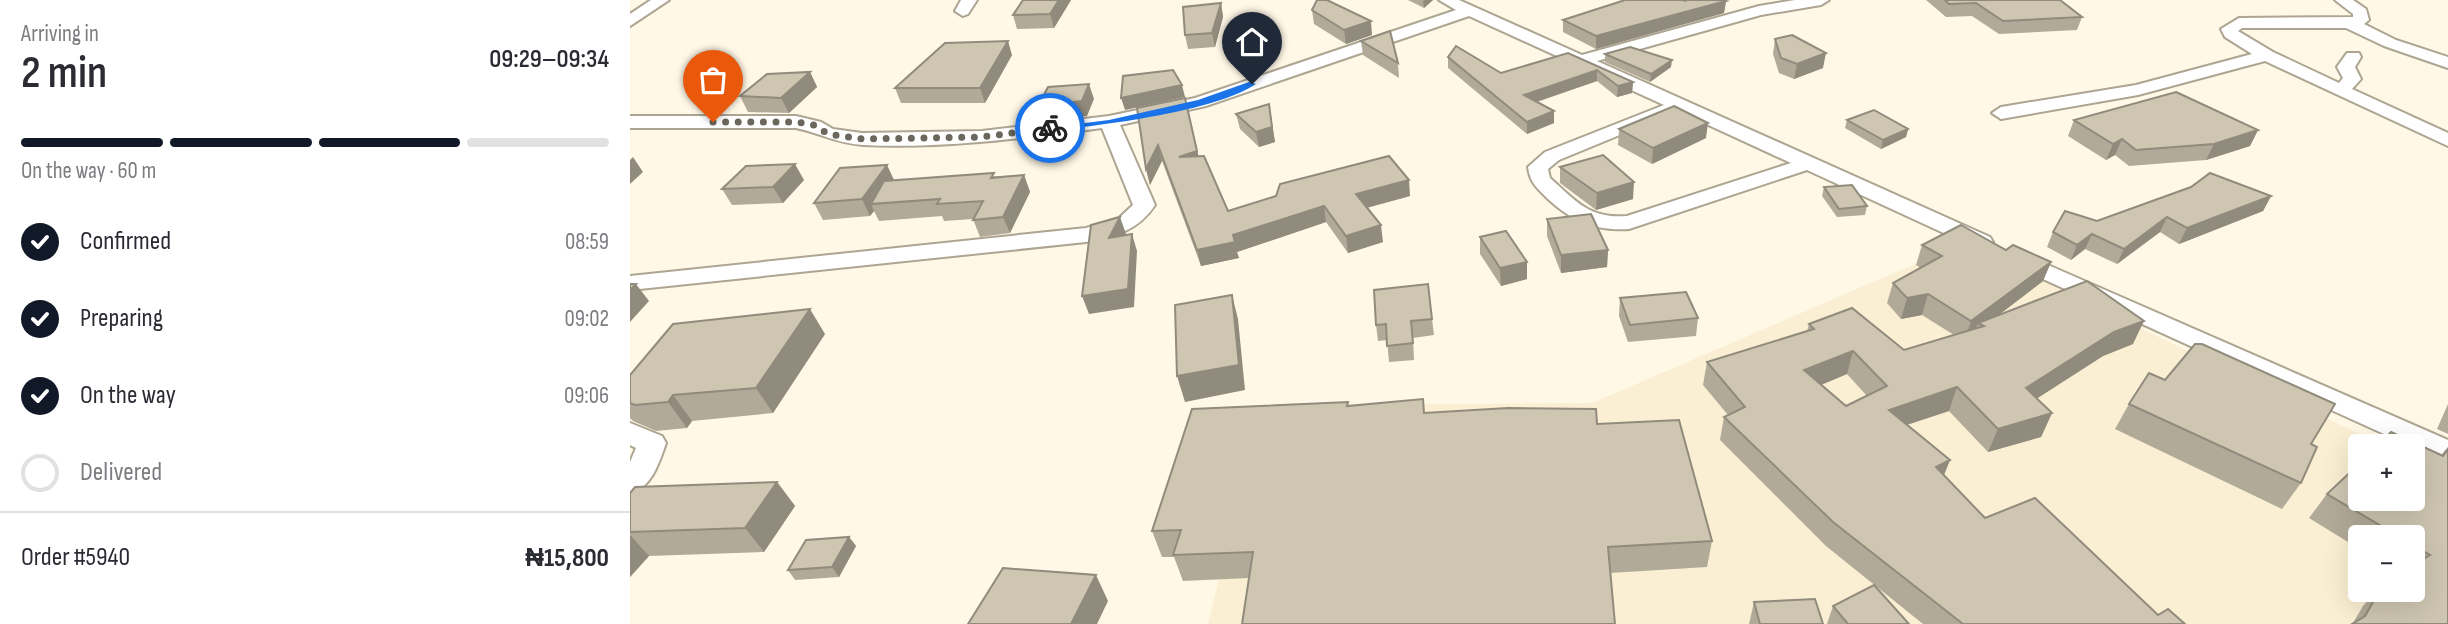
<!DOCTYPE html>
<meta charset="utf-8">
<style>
:root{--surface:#fff;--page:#f2f2f3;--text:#2b2b33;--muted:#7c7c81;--line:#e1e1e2;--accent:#111827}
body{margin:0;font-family:"Sofia Sans Condensed",sans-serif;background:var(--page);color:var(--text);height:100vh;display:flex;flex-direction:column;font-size:26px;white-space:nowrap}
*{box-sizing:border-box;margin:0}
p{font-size:23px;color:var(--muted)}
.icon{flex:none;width:38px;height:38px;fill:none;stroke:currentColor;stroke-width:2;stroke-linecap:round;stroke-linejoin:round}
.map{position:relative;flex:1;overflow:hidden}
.side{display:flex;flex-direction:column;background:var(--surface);width:630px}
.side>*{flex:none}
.tools{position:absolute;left:1718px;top:434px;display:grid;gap:14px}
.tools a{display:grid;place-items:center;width:77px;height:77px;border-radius:7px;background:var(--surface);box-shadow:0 7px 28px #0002;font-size:35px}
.pin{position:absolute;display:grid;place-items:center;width:60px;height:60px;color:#fff;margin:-72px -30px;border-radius:50% 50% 50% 0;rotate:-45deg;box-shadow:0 0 7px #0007}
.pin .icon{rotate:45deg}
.courier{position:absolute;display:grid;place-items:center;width:70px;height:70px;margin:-35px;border:5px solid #1a73e8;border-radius:50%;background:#fff;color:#222;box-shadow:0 2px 9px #0007}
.summary em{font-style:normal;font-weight:600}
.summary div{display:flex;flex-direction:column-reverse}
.summary{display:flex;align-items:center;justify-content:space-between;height:119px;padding:0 21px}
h1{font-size:46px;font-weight:600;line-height:52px}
.bar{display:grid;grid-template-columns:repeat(4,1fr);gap:10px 7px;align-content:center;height:84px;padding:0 21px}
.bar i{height:9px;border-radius:5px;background:var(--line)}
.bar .selected{background:var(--accent)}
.bar p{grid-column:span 4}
.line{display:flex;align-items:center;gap:18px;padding:0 21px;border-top:2px solid var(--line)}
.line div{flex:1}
ol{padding:0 21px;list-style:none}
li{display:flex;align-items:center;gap:21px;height:77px}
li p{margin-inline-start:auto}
li .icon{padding:7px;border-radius:50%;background:var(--accent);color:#fff;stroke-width:4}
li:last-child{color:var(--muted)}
li i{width:38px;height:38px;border:4px solid var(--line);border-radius:50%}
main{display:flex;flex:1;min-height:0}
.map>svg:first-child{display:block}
.built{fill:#faefd2;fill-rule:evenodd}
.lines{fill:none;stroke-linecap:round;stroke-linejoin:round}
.street-casing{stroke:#ada591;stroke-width:4}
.street{fill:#fff;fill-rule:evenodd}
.wall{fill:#b1aa98;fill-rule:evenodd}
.shaded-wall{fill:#908b7c}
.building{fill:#cec6b1;stroke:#908b7c;stroke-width:2;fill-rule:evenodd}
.route{fill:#1a73e8}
.done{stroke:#6b675c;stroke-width:7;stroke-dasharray:0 12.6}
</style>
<main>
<section class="side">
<div class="summary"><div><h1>2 min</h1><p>Arriving in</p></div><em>09:29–09:34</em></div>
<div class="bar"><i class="selected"></i><i class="selected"></i><i class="selected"></i><i></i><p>On the way · 60 m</p></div>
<ol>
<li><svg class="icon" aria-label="check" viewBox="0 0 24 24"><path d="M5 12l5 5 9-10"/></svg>Confirmed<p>08:59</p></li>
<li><svg class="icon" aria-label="check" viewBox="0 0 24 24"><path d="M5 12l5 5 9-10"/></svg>Preparing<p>09:02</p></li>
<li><svg class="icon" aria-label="check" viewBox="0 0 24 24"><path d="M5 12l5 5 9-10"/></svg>On the way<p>09:06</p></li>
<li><i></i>Delivered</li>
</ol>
<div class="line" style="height:91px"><div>Order #5940</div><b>₦15,800</b></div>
</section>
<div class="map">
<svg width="1818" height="624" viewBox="0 0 1818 624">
<rect width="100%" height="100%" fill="#fff8e7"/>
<path class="built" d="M1334 243 1754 446H1731V499H1783L1818 624H578L631 406 962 403ZM1731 537H1783V590H1731Z"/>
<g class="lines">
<g class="street-casing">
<g id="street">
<path d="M21 0H39L0 26V14Z"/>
<path d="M331 0H347L338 14 333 16 325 11Z"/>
<path d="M809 0H829L952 55 1129 6 1165 0H1199L1191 5 1131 15 967 61 1360 237 1363 242 1360 247H1344L1177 170 999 229C965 231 943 222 918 199 907 188 900 183 898 167L915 152 1034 105 839 16 576 106 490 125 525 205C508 231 485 236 456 242L0 290V276L456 228 489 218 503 205 472 128C393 138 313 149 233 145 205 143 190 133 166 128H0V116H166L191 122 203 129 232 133 352 131 479 116 565 98 826 10ZM1048 111 1161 163 997 216C959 219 946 201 920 178L918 169 929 160Z"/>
<path d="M1705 0H1723L1736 9 1739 20 1734 24 1766 40 1818 57V68L1754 46 1716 28H1612L1608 31 1643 52 1709 83 1713 78 1707 67 1717 53H1729L1731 57 1725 67 1731 79 1722 89 1818 133V146L1635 61 1508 95 1371 119 1362 113 1371 107 1506 85 1622 54 1595 37 1591 29 1609 18 1723 17V14Z"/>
<path d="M1388 252 1818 440V463L1380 264 1377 259Z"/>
<path d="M0 423 32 436 36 443C29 463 22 487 0 494V462L6 448 0 445Z"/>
</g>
</g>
<use href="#street" class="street"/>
</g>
<g class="wall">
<path d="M393 0H441L424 28 387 29 383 15Z"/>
<path d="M778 0H803L794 8Z"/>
<path d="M1296 0H1430L1452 17 1447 30 1369 34 1342 16 1316 17Z"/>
<path d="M1055 1H1096L1094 13 966 49 933 32V20Z"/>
<path d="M591 3 593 17 585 47 558 49 555 35Z"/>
<path d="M682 10 742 35 716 44 684 24Z"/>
<path d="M1145 39 1193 68 1164 79 1149 73 1143 54Z"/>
<path d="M731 41 768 63 769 78 733 55Z"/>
<path d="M938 53 1003 82 1002 93 987 97 967 81 907 102 924 111V123L897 134 818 68V57L871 73Z"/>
<path d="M975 54 1041 67 1020 82 975 62Z"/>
<path d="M382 55 355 103H271L265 88Z"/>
<path d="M180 72 187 87 159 113 118 112 110 96Z"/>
<path d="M639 104 645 142 629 147 610 129 606 114Z"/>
<path d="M507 108 569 157 598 211 780 196 737 208 753 242 718 253 696 222 607 252 609 258 571 266 532 161 520 185 516 169Z"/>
<path d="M1217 120 1278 129 1276 137 1251 149 1215 128Z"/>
<path d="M1444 120 1628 130 1620 146 1576 160 1499 166 1485 155 1476 160 1438 136Z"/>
<path d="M989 129 1076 138 1022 164 988 145Z"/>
<path d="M930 167 1003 199 966 210 930 183Z"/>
<path d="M394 175 400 192 380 233 350 237 343 219 314 221 312 216 249 221 244 211 240 216 193 220 184 203 264 180Z"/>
<path d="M174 180 153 203 102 205 92 189Z"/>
<path d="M1194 187 1237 206 1235 215 1207 217 1192 196Z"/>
<path d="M1641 196 1633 211 1549 244 1530 232 1487 264 1455 249 1441 260 1417 247 1423 232Z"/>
<path d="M917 219 978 250 977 267 931 273 917 236Z"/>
<path d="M850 237 897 262V279L871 286 850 254Z"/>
<path d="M1292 245 1376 250 1421 262 1413 281 1370 314 1503 344 1473 356 1407 398 1422 413 1411 437 1358 452 1319 411 1277 425 1320 460 1314 475 1355 518 1528 615 1555 624H1293L1196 546 1090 440 1094 417 1098 415 1073 385 1077 362 1177 331 1179 324 1274 350 1324 335 1292 315 1271 319 1257 303 1263 283 1291 268 1286 265ZM1217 374 1237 396 1216 406 1191 385Z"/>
<path d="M990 298 1068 318 1066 336 998 342 989 316Z"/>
<path d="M802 319 804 335 783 338 784 360 759 362 757 340 748 341 746 325Z"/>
<path d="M195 334 143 413 62 421 57 428 26 431 3 421 0 418V375Z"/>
<path d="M1499 404 1681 444 1671 483 1652 509 1485 429Z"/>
<path d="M1818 404V434L1807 429Z"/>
<path d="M718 406 794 413 967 424 1082 541 1077 567 980 573 619 578 553 581 544 557H532L522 531Z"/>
<path d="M1818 447V624L1723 623 1733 606 1747 590H1783V537H1731V550L1679 518 1697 494 1811 455Z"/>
<path d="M147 482 165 506 134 552 19 556 0 577V493Z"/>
<path d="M219 537 226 546 209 577 165 580 158 570Z"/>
<path d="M1124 602 1193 624H1119Z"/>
<path d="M1203 606 1279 624H1197Z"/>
</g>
<g class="shaded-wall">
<path d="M429 0H441L424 28 420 14Z"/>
<path d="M795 0H803L794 8 793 1Z"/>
<path d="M1096 1 1094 13 966 49V36Z"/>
<path d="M591 3 593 17 585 47 582 33Z"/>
<path d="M741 21 742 35 716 44 714 30Z"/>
<path d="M378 41 382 55 355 103 350 88Z"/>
<path d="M1196 53 1193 68 1164 79 1167 64Z"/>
<path d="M1042 60 1041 67 1020 82 1021 74Z"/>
<path d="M967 70V81L894 106V95Z"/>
<path d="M180 72 187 87 159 113 151 98Z"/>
<path d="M1003 82 1002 93 987 97 988 86Z"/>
<path d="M459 84 464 99 457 116 413 121 408 106Z"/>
<path d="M552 85 555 97 495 110 491 98Z"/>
<path d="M639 104 645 142 629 147 626 132Z"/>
<path d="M924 111V123L897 134V122Z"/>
<path d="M559 113 571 167 549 157Z"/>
<path d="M1078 123 1076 138 1022 164 1023 148Z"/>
<path d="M1278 129 1276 137 1251 149 1253 140Z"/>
<path d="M1628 130 1620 146 1576 160 1584 144Z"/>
<path d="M1492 139 1485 155 1476 160 1483 144Z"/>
<path d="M528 145 532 161 520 185 516 169Z"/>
<path d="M3 157 13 172 0 184V160Z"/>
<path d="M165 164 174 180 153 203 143 187Z"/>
<path d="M257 165 265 182 241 204 244 211 240 216 232 199Z"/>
<path d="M394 175 400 192 380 233 373 217Z"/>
<path d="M779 180 780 196 728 210 726 194Z"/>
<path d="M1004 182 1003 199 966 210 967 193Z"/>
<path d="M1641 196 1633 211 1549 244 1557 228Z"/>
<path d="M694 206 696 222 607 252 609 258 571 266 567 250 603 235Z"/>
<path d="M490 217 496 234 485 255 479 238Z"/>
<path d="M1537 217 1530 232 1487 264 1494 249Z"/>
<path d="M751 225 753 242 718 253 716 236Z"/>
<path d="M502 234 507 251 504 307 459 314 452 296Z"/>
<path d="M1462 234 1455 249 1441 260 1447 245Z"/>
<path d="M978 250 977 267 931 273V255Z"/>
<path d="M897 262V279L871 286 870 268Z"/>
<path d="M1421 262 1413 281 1353 327 1354 326 1348 323 1344 334 1334 342 1341 321Z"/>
<path d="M6 284 19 301 0 322V290Z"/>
<path d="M1298 294 1292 315 1271 319 1277 298Z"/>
<path d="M602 295 608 319 615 390 555 402 547 376Z"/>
<path d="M180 309 195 334 143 413 126 388Z"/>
<path d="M1514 321 1503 344 1473 356 1386 412 1396 388 1484 332Z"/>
<path d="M1223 351 1217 374 1169 394 1174 370Z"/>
<path d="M1327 387 1319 411 1251 433 1259 410Z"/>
<path d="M43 395 62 421 57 428 38 402Z"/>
<path d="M1422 413 1411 437 1358 452 1368 429Z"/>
<path d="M1320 460 1310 484 1306 467Z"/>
<path d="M147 482 165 506 134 552 115 528Z"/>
<path d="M0 535 19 556 0 577Z"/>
<path d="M219 537 226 546 209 577 202 567Z"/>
<path d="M466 575 478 601 467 624H441Z"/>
</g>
<g class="building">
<path d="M393 0H429L420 14 383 15Z"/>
<path d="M687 0H697L741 21 714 30 682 10Z"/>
<path d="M995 0H1053L1055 1 1057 0H1092L1096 1 966 36 933 20Z"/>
<path d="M1315 0H1430L1452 17 1373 21 1346 3 1319 4Z"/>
<path d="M591 3 582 33 555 35 553 7Z"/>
<path d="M760 31 768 63 731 41Z"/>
<path d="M1162 35 1196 53 1167 64 1151 58 1145 39Z"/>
<path d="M378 41 350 88H265L315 43Z"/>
<path d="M826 46 871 73 938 53 1003 82 988 86 967 70 894 95 924 111 897 122 818 57Z"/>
<path d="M1000 47 1042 60 1021 74 975 54Z"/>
<path d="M543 70 552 85 491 98 493 76Z"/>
<path d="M180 72 151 98 110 96 137 74Z"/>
<path d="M459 84 452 101 408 106 418 87Z"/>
<path d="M1546 92 1628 130 1584 144 1506 150 1492 139 1483 144 1444 120Z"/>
<path d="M555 98 567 151 549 157 574 156 598 211 646 196 650 184 759 156 779 180 726 194 751 225 716 236 694 206 603 235 605 242 567 250 528 145 516 169 507 108Z"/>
<path d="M639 104 642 127 626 132 606 114Z"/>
<path d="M1044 106 1078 123 1023 148 989 129Z"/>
<path d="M1244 110 1278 129 1253 140 1217 120Z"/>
<path d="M973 155 1004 182 967 193 930 167Z"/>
<path d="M165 164 143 187 92 189 116 166Z"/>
<path d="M257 165 232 199 184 203 210 168Z"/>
<path d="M364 173 361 178 394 175 373 217 343 220 353 201 307 204 310 199 241 204 254 181Z"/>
<path d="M1580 173 1641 196 1557 228 1537 217 1494 249 1462 234 1447 245 1423 232 1435 211 1467 221 1561 187Z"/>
<path d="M1222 185 1237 206 1209 209 1194 187Z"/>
<path d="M961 214 978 250 931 255 917 219Z"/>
<path d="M490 217 479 238 502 234 498 289 452 296 461 225Z"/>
<path d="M1331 225 1376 250 1383 245 1421 262 1341 321 1298 294 1277 298 1263 283 1312 256 1292 245Z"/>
<path d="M876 231 897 262 870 268 850 237Z"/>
<path d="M1457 281 1514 321 1484 332 1396 388 1422 413 1368 429 1327 387 1259 410 1320 460 1306 467 1355 518 1405 498 1528 615 1538 609 1555 624H1333L1203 522 1094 417 1115 407 1077 362 1184 329 1179 324 1222 308 1274 350 1354 326 1348 323ZM1223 351 1257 386 1216 406 1174 370Z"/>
<path d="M0 284H6L0 290Z"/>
<path d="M798 284 802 319 781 321 783 343 757 346 756 324 746 325 744 290Z"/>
<path d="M1056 292 1068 318 1000 325 990 298Z"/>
<path d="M602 295 609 365 547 376 545 305Z"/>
<path d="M180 309 126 388 43 395 38 402 5 405 0 403V375L43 324Z"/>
<path d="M1565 344H1572L1705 404 1681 444 1687 447 1671 483 1499 404 1519 373 1535 380Z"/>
<path d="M793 399 794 413 878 408 966 409 967 424 1049 420 1082 541 978 547 985 624H612L623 552 543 555 551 530 522 531 562 409 718 402 717 406Z"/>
<path d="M1761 432 1813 456 1818 449V624H1722L1735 616 1750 590H1783V565L1800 555 1783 545V537H1770L1697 494 1731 462V499H1783V446H1747Z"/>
<path d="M147 482 115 528 0 532V493L5 487Z"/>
<path d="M219 537 202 567 158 570 176 540Z"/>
<path d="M373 568 466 575 441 624H338Z"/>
<path d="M1244 585 1279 624H1218L1203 606Z"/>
<path d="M1185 599 1193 624H1130L1124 602Z"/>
</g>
<path class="route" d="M619 82 626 84C584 112 472 125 420 131L416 128 479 120 568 100Z"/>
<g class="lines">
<path class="done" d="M83 122H166L184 125 198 134 232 139 352 137 420 128"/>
</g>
</svg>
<div class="tools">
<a>+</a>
<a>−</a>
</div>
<div class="pin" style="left:83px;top:122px;background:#ea580c"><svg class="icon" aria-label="bag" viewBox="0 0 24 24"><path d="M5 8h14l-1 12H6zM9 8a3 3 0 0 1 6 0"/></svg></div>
<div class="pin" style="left:622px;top:84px;background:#1f2937"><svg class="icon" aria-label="home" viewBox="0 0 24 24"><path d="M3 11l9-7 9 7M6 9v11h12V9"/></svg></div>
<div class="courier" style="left:420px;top:128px"><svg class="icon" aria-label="bike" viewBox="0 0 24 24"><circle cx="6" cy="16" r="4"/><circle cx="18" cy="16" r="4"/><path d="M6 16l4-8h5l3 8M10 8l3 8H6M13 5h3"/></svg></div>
</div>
</main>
